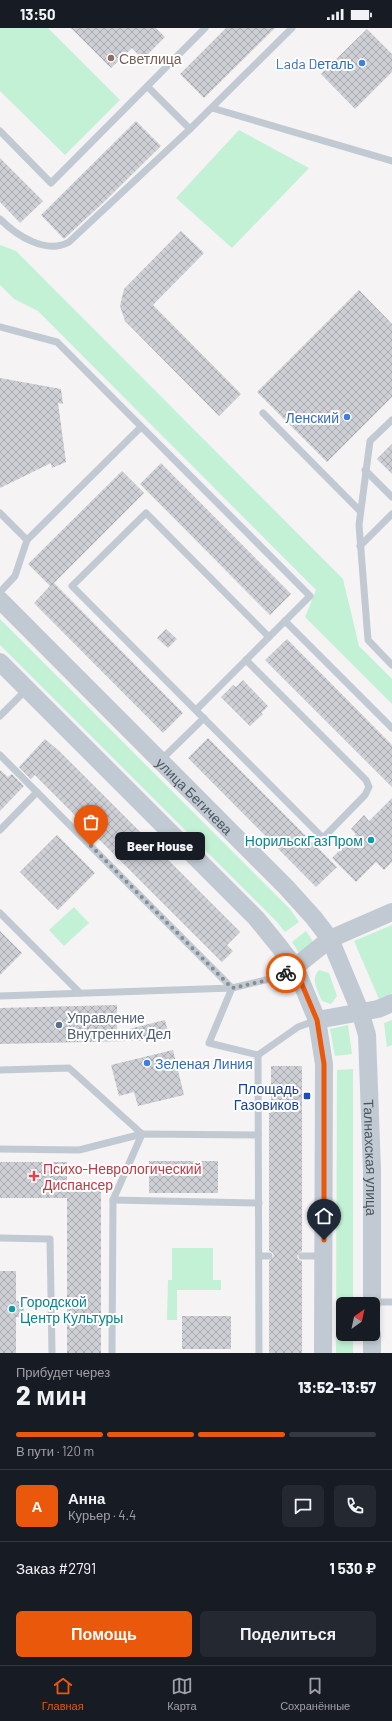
<!DOCTYPE html>
<html lang="ru">
<meta charset="utf-8">
<style>
:root{--surface:#171b24;--page:#242831;--text:#f1f3f6;--muted:#9ea1a6;--line:#363941;--accent:#ea580c}
body{margin:0;font-family:Barlow,sans-serif;background:var(--page);color:var(--text);height:100vh;display:flex;flex-direction:column;font-size:15px;white-space:nowrap}
*{box-sizing:border-box;margin:0}
p{font-size:13px;color:var(--muted)}
.icon{flex:none;width:22px;height:22px;fill:none;stroke:currentColor;stroke-width:2;stroke-linecap:round;stroke-linejoin:round}
.map{position:relative;height:1325px;overflow:hidden}
.panel{display:flex;flex-direction:column;background:var(--surface);flex:1}
.panel>*{flex:none}
.needle{width:26px;rotate:33deg}
.controls{position:absolute;left:336px;top:1269px;display:grid;gap:8px}
.controls a{display:grid;place-items:center;width:44px;height:44px;border-radius:6px;background:var(--surface);box-shadow:0 2px 6px #0003;font-size:20px}
.pin{position:absolute;display:grid;place-items:center;width:34px;height:34px;color:#fff;margin:-41px -17px;border-radius:50% 50% 50% 0;rotate:-45deg;box-shadow:0 0 4px #0007}
.pin .icon{rotate:45deg}
.courier{position:absolute;display:grid;place-items:center;width:40px;height:40px;margin:-20px;border:3px solid #ea580c;border-radius:50%;background:#fff;color:#222;box-shadow:0 1px 5px #0007}
.bubble{position:absolute;height:28px;border-radius:6px;background:var(--surface);box-shadow:0 2px 6px #0003;font-size:13px;font-weight:800;line-height:28px;text-align:center}
.headline em{font-style:normal;font-weight:800}
.headline div{display:flex;flex-direction:column-reverse}
.headline{display:flex;align-items:center;justify-content:space-between;height:68px;padding:0 16px}
h1{font-size:26px;font-weight:800;line-height:30px}
.bar{display:grid;grid-template-columns:repeat(4,1fr);gap:6px 4px;align-content:center;height:48px;padding:0 16px}
.bar i{height:5px;border-radius:3px;background:var(--line)}
.bar .current{background:var(--accent)}
.bar p{grid-column:span 4}
.line{display:flex;align-items:center;gap:10px;padding:0 16px;border-top:1px solid var(--line)}
.line div{flex:1}
.round{display:grid;place-items:center;flex:none;width:42px;height:42px;border-radius:6px;background:var(--page)}
.cta{display:flex;gap:8px;margin-top:auto;padding:8px 16px}
.cta a{flex:1;height:46px;border-radius:6px;background:var(--accent);color:#fff;font-size:16px;font-weight:800;line-height:46px;text-align:center}
.cta a+a{background:var(--page);color:var(--text)}
.status{display:flex;justify-content:space-between;align-items:center;height:28px;padding:0 20px;background:var(--surface);direction:ltr}
.status svg{height:11px;fill:currentColor}
.dock{display:flex;justify-content:space-around;align-items:center;height:56px;border-top:1px solid var(--line);background:var(--surface);font-size:11px;color:var(--muted)}
.dock a{display:grid;justify-items:center;gap:2px}
.dock .current{color:var(--accent)}
.map>svg:first-child{display:block}
.green{fill:#c3f1d5}
.building{fill:url(#building-cross-hatch)}
.lines{fill:none;stroke-linecap:round;stroke-linejoin:round}
.service{stroke:#c1cad2;stroke-width:7}
.tertiary{stroke:#c1cad2;stroke-width:18}
.done{stroke:#868d94;stroke-width:4;stroke-dasharray:0 7.2}
.route{stroke:#ea580c;stroke-width:5}
.education-dot{fill:#8d6e63;stroke:#fff;stroke-width:1.5}
.shop-dot{fill:#3f7fe0;stroke:#fff;stroke-width:1.5}
.culture-dot{fill:#0f9aa8;stroke:#fff;stroke-width:1.5}
.service-dot{fill:#5c6f8a;stroke:#fff;stroke-width:1.5}
.transit-dot{fill:#1a4fb4;stroke:#fff;stroke-width:1.5}
.health-dot{fill:#e0444e;stroke:#fff;stroke-width:1.5}
.labels{text-anchor:middle;dominant-baseline:central;stroke-width:4;stroke-linejoin:round;paint-order:stroke}
.education-label{font-size:14px;fill:#785e54;stroke:#fff;text-anchor:start}
.shop-label{font-size:14px;fill:#366cbe;stroke:#fff;text-anchor:end}
.street-label{font-size:14px;fill:#4a5661;stroke:#fff}
.culture-label{font-size:14px;fill:#0d838f;stroke:#fff;text-anchor:end}
.service-label{font-size:14px;fill:#4e5e75;stroke:#fff;text-anchor:start}
.transit-label{font-size:14px;fill:#164399;stroke:#fff;text-anchor:end}
.health-label{font-size:14px;fill:#be3a42;stroke:#fff;text-anchor:start}
</style>
<div class="status"><b>13:50</b><svg viewBox="0 0 49 12"><path d="M0 12V9h3v3zM5 12V6h3v6zM10 12V3h3v9zM15 12V0h3v12zM26 1h20v11H26zM47 4h2v5h-2z"/></svg></div>
<div class="map">
<svg width="392" height="1325" viewBox="0 0 392 1325">
<defs>
<pattern id="building-cross-hatch" width="8" height="8" patternUnits="userSpaceOnUse"><rect width="8" height="8" fill="#cdcfd5"/><path d="M0 0l8 8M0 8l8-8" fill="none" stroke="#a8abb0"/></pattern>
</defs>
<rect width="100%" height="100%" fill="#f5f3f3"/>
<g class="green">
<path d="M0 0H48L120 72 65 127 0 63Z"/>
<path d="M239 102 309 140 232 220 176 170Z"/>
<path d="M0 217 16 223 343 551 359 618 392 651V676L305 589 316 562 38 283 14 271 0 257Z"/>
<path d="M0 591 290 881 299 894 285 904 277 894 0 617Z"/>
<path d="M74 879 89 895 64 918 49 902Z"/>
<path d="M392 897V965L379 971 354 913Z"/>
<path d="M306 903 314 915 299 925 292 914Z"/>
<path d="M319 942 329 945 337 968 331 976 322 973C318 963 310 951 319 942Z"/>
<path d="M392 992V1017L387 1019 384 995Z"/>
<path d="M348 997 352 1026 335 1028 330 1001Z"/>
<path d="M353 1041V1276H343V1306H353V1325H336L337 1042Z"/>
<path d="M172 1220H213V1252H221V1262H177V1292H167L168 1252H172Z"/>
</g>
<g class="building">
<path d="M71 0H156L165 9 143 31 132 20 111 40Z"/>
<path d="M226 0H275L204 70 180 46Z"/>
<path d="M367 1 392 26V44L355 81 321 46Z"/>
<path d="M136 93 161 118 104 174 64 211 41 187Z"/>
<path d="M0 130 43 173 20 195 0 174Z"/>
<path d="M181 203 204 225 153 277 241 366 219 388 131 299 125 293 120 278 124 261Z"/>
<path d="M359 262 392 296V369L327 434 257 364Z"/>
<path d="M0 350 61 361 63 376 58 375 66 434 52 440 51 435 0 460Z"/>
<path d="M392 416V446L377 431Z"/>
<path d="M161 435 291 566 270 587 140 456Z"/>
<path d="M122 443 144 465 54 555 183 685 163 705 34 575 50 558 28 536Z"/>
<path d="M166 601 177 611 168 620 157 610Z"/>
<path d="M287 611 392 717V759L265 632Z"/>
<path d="M243 652 268 678 261 685 263 686 250 698 221 669 233 657 236 659Z"/>
<path d="M208 710 337 839 316 859 188 730Z"/>
<path d="M45 711 59 723 240 904 227 917 233 923 222 934 35 747 31 751 19 739Z"/>
<path d="M0 742 8 749 12 746 24 758 0 783Z"/>
<path d="M392 770V834L384 842 376 834 356 854 332 830 356 806 351 801 364 787 369 793Z"/>
<path d="M57 807 95 845 58 882 20 844Z"/>
<path d="M0 903 22 925 0 947Z"/>
<path d="M117 977V1004L165 992 170 1012 0 1016V980Z"/>
<path d="M173 1022 184 1067 138 1078 134 1064 119 1068 111 1037Z"/>
<path d="M271 1038H302V1223L297 1228 298 1231 302 1233V1325H269V1233L274 1228 273 1225 269 1223V1085H271Z"/>
<rect x="149" y="1133" width="69" height="32"/>
<path d="M0 1134H67V1162L101 1163V1325H67V1170H0Z"/>
<path d="M0 1243H16V1273H24V1289H16V1325H0Z"/>
<rect x="182" y="1288" width="49" height="33"/>
</g>
<g class="lines">
<g class="service">
<path d="M148 59 190 101"/>
<path d="M212 80 392 133"/>
<path d="M0 103 51 155 205 0"/>
<path d="M0 191C16 207 46 227 69 214L190 101 292 0"/>
<path d="M0 299 57 314 310 568 285 593"/>
<path d="M263 385 360 483"/>
<path d="M392 392 370 413 359 497 368 612 392 637"/>
<path d="M365 442 392 469"/>
<path d="M0 485 27 512"/>
<path d="M360 518 392 486"/>
<path d="M0 564 15 548 27 512 141 399"/>
<path d="M246 632 366 752 369 759 365 767 323 810 72 558 146 485 269 609 285 593 392 700"/>
<path d="M196 682 269 609"/>
<path d="M0 688 27 661"/>
<path d="M0 727 232 960"/>
<path d="M160 733 204 690"/>
<path d="M0 802 37 764"/>
<path d="M0 885 80 965"/>
<path d="M232 960 209 1015 258 1027"/>
<path d="M0 968 232 960 278 949 295 940"/>
<path d="M0 1042 69 1040 142 1106"/>
<path d="M0 1121 79 1122 142 1106 258 1107"/>
<path d="M113 1172 259 1175"/>
<path d="M0 1210 50 1211 52 1325"/>
<path d="M259 1228H269"/>
<path d="M302 1228H324"/>
<path d="M372 1274H392"/>
<path d="M112 1325 113 1172 142 1106"/>
<path d="M259 1325 258 1027 298 999 317 992"/>
</g>
<g class="tertiary">
<path id="s1" d="M0 572 286 859 314 890 330 911 360 983 367 1007 372 1142V1276"/>
<path d="M0 634 256 890 278 917 295 939 317 992 324 1036 323 1325"/>
<path d="M295 939 330 911 392 884"/>
<path d="M317 992 378 981 392 975"/>
<path d="M372 1325V1306"/>
</g>
</g>
<g class="lines">
<path class="done" d="M91 818 232 960 278 950 286 945"/>
<path class="route" d="M286 945 295 940 317 992 324 1036V1212"/>
</g>
<circle class="education-dot" cx="111" cy="30" r="4"/>
<g class="shop-dot">
<circle cx="362" cy="35" r="4"/>
<circle cx="347" cy="389" r="4"/>
<circle cx="147" cy="1035" r="4"/>
</g>
<g class="culture-dot">
<circle cx="371" cy="812" r="4"/>
<circle cx="12" cy="1281" r="4"/>
</g>
<circle class="service-dot" cx="59" cy="997" r="4"/>
<rect class="transit-dot" x="303" y="1064" width="8" height="8" rx="2"/>
<path class="health-dot" d="M32 1142h4v4h4v4h-4v4h-4v-4h-4v-4h4z"/>
<g class="labels">
<g class="education-label">
<text x="119" y="30">Светлица</text>
</g>
<g class="shop-label">
<text x="354" y="35">Lada Dеталь</text>
<text x="339" y="389">Ленский</text>
<text x="155" y="1035" text-anchor="start">Зеленая Линия</text>
</g>
<g class="street-label">
<text stroke="none"><textPath href="#s1" startOffset="276">улица Бегичева</textPath></text>
<text stroke="none"><textPath href="#s1" startOffset="699">Талнахская улица</textPath></text>
</g>
<g class="culture-label">
<text x="363" y="812">НорильскГазПром</text>
<text x="20" y="1273" text-anchor="start">Городской<tspan x="20" dy="16">Центр Культуры</tspan></text>
</g>
<g class="service-label">
<text x="67" y="989">Управление<tspan x="67" dy="16">Внутренних Дел</tspan></text>
</g>
<g class="transit-label">
<text x="299" y="1060">Площадь<tspan x="299" dy="16">Газовиков</tspan></text>
</g>
<g class="health-label">
<text x="43" y="1140">Психо-Неврологический<tspan x="43" dy="16">Диспансер</tspan></text>
</g>
</g>
</svg>
<div class="controls">
<a><svg class="needle" viewBox="-14 -14 28 28"><path d="M0-13l5 13h-10z" fill="#e53935"/><path d="M0 13l5-13h-10z" fill="#9ea1a6"/></svg></a>
</div>
<div class="pin" style="left:91px;top:818px;background:#ea580c"><svg class="icon" aria-label="bag" viewBox="0 0 24 24"><path d="M5 8h14l-1 12H6zM9 8a3 3 0 0 1 6 0"/></svg></div>
<div class="pin" style="left:324px;top:1212px;background:#1f2937"><svg class="icon" aria-label="home" viewBox="0 0 24 24"><path d="M3 11l9-7 9 7M6 9v11h12V9"/></svg></div>
<div class="courier" style="left:286px;top:945px"><svg class="icon" aria-label="bike" viewBox="0 0 24 24"><circle cx="6" cy="16" r="4"/><circle cx="18" cy="16" r="4"/><path d="M6 16l4-8h5l3 8M10 8l3 8H6M13 5h3"/></svg></div>
<div class="bubble" style="left:115px;top:804px;width:90px">Beer House</div>
</div>
<section class="panel">
<div class="headline"><div><h1>2 мин</h1><p>Прибудет через</p></div><em>13:52–13:57</em></div>
<div class="bar"><i class="current"></i><i class="current"></i><i class="current"></i><i></i><p>В пути · 120 m</p></div>
<div class="line" style="height:72px"><b class="round" style="background:var(--accent);color:#fff">А</b><div><b>Анна</b><p>Курьер · 4.4</p></div><a class="round"><svg class="icon" aria-label="chat" viewBox="0 0 24 24"><path d="M4 5h16v11H9l-5 4z"/></svg></a><a class="round"><svg class="icon" aria-label="phone" viewBox="0 0 24 24"><path d="M5 4h4l2 5-3 2q2 4 5 5l2-3 5 2v4C11 20 4 13 5 4z"/></svg></a></div>
<div class="line" style="height:52px"><div>Заказ #2791</div><b>1 530 ₽</b></div>
<div class="cta"><a>Помощь</a><a>Поделиться</a></div>
</section>
<nav class="dock">
<a class="current"><svg class="icon" aria-label="home" viewBox="0 0 24 24"><path d="M3 11l9-7 9 7M6 9v11h12V9"/></svg>Главная</a>
<a><svg class="icon" aria-label="map" viewBox="0 0 24 24"><path d="M3 6l6-2 6 2 6-2v14l-6 2-6-2-6 2zM9 4v14M15 6v14"/></svg>Карта</a>
<a><svg class="icon" aria-label="saved" viewBox="0 0 24 24"><path d="M7 4h10v16l-5-4-5 4z"/></svg>Сохранённые</a>
</nav>
